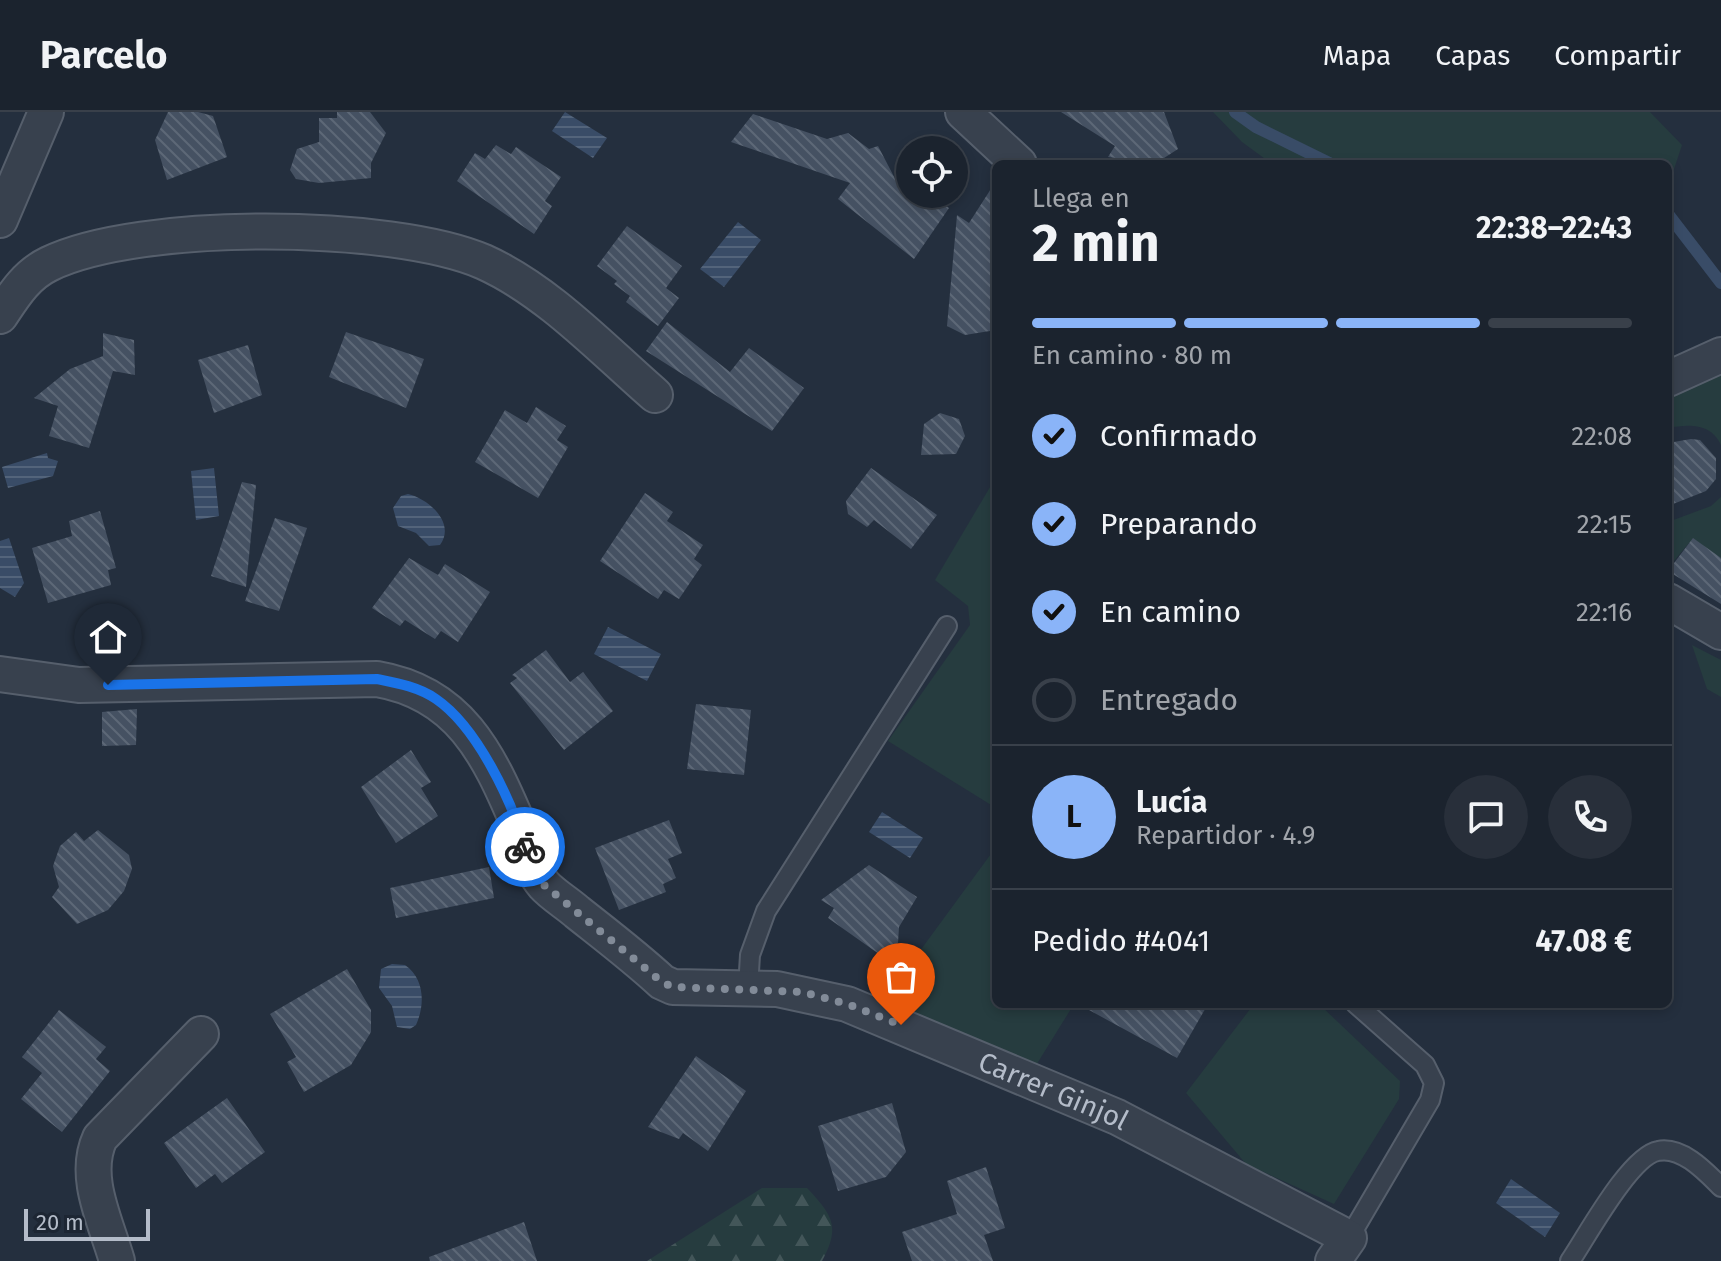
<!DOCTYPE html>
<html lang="es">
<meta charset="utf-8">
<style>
:root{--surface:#1b232e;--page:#282f3a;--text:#f1f3f6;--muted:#a0a4aa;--line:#39404a;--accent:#8ab4f8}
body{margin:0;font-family:"Fira Sans",sans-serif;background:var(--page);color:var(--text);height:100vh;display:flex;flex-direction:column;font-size:30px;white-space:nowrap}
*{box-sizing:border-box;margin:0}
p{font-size:26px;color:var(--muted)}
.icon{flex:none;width:44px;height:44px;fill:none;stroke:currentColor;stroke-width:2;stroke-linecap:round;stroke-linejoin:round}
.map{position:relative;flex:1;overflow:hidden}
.details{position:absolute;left:992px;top:48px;width:680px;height:848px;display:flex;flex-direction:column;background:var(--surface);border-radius:12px;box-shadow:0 4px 12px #0003,0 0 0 2px var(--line)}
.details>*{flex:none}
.tools{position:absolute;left:896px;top:24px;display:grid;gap:16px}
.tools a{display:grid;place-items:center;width:72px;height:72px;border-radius:50%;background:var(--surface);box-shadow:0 4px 12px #0003,0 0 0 2px var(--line);font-size:40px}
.scale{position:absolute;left:24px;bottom:20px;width:126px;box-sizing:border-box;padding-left:8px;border:4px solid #b4bcc9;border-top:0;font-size:22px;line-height:28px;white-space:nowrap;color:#b4bcc9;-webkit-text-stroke:6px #1d2633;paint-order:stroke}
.pin{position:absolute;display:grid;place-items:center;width:68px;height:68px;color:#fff;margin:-82px -34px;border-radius:50% 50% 50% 0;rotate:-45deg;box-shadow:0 0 8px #0007}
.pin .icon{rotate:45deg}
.courier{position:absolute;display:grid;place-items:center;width:80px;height:80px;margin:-40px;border:6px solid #1a73e8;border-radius:50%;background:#fff;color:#222;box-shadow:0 2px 10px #0007}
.head em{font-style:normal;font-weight:700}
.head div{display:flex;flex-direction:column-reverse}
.head{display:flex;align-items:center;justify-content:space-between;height:136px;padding:0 40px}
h1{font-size:52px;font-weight:700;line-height:60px}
.bar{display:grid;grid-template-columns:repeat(4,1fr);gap:12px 8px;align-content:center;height:96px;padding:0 40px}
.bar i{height:10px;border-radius:6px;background:var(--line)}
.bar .active{background:var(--accent)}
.bar p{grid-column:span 4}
.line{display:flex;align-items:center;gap:20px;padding:0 40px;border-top:2px solid var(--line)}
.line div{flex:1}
.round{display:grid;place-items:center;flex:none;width:84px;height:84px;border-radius:42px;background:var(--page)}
ol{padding:0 40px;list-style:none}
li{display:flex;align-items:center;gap:24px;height:88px}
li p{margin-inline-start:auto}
li .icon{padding:8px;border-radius:50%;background:var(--accent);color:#111;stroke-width:4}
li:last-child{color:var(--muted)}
li i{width:44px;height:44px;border:4px solid var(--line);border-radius:50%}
header{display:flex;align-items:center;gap:48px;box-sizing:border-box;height:112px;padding:0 40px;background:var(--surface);border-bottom:2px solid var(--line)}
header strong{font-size:38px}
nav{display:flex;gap:44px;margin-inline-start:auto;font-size:28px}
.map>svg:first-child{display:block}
.green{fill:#263c3f}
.forest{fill:url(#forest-firs)}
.water{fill:url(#water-rules)}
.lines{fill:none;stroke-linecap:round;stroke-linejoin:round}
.stream{stroke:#394c67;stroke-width:12}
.building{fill:url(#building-back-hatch)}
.service-casing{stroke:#565f6c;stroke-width:22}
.minor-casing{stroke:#565f6c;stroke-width:38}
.service{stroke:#38414e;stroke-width:18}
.minor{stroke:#38414e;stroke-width:34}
.done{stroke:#828b98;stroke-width:8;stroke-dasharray:0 14.4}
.route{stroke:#1a73e8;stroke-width:10}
.labels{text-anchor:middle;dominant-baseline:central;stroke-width:6;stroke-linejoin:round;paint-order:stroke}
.street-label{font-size:28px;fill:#b4bcc9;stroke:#1d2633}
</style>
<header>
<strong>Parcelo</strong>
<nav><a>Mapa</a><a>Capas</a><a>Compartir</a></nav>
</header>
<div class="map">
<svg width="1721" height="1149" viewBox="0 0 1721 1149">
<defs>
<pattern id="forest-firs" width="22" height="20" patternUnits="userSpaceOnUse" patternTransform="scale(2)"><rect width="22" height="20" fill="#263c3f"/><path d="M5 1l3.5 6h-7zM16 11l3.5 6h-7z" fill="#435659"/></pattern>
<pattern id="water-rules" width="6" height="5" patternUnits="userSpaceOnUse" patternTransform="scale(2)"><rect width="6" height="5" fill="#394c67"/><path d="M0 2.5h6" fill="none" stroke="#53647b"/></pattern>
<pattern id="building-back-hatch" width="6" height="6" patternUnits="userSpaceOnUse" patternTransform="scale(2)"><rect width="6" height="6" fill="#455162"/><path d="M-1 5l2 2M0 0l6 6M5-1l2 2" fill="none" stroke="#5d6877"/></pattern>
</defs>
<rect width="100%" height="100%" fill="#242f3e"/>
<g class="green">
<path d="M1213 0H1650L1682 33 1668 75V52H1272L1242 30Z"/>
<path d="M1721 261V333C1711 311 1689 312 1668 316V287Z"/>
<path d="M996 365V696L888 629 970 513 968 494 935 468Z"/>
<path d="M1721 385V446L1710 448 1689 431 1668 456V410L1711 394Z"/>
<path d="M1692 533 1721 548V585L1707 577Z"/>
<path d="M996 735V892H1074L1035 955 884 888Z"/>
<path d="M1254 892H1319L1400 969 1399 987 1334 1092 1246 1052 1186 981Z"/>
</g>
<path class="forest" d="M762 1076H807C832 1103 841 1114 822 1149H647Z"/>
<g class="water">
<path d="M565 0 607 26 593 46 552 19Z"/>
<path d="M738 110 761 128 724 175 700 157Z"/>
<path d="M47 341 48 346 58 349 53 364 8 376 2 355Z"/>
<path d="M214 356 219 404 196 408 191 359Z"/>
<path d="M408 382C429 387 456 411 440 433L429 434 416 421 398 414 393 396 401 384Z"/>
<path d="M9 426 24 471 15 485 0 476V429Z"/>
<path d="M608 515 661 542 647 569 594 542Z"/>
<path d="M882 700 923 726 910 746 869 720Z"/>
<path d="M392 852 405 853C425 867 425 893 416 913L410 917 397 915 392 894 379 876 381 857Z"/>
<path d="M1511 1067 1560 1101 1545 1125 1496 1091Z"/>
</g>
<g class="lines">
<g class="stream">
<path d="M1235 0 1256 15 1331 52"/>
<path d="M1668 102 1721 171"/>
</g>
</g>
<g class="building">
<path d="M168 0H198L213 4 227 45 167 68 155 28Z"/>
<path d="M337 0H370L386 21 371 51V66L319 71 296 67 290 58 297 37 319 30V6H337Z"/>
<path d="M1061 0H1164L1178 37 1164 46 1146 50 1108 45 1115 34Z"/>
<path d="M753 2 827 27 848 21 869 37 878 34 902 80 910 70V82H929L949 96 914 147 838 87 850 71 731 30Z"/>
<path d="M496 33 511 42 516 35 561 65 545 89 552 94 534 122 457 69 475 41 485 47Z"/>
<path d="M996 69V218L965 223 947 214 957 103 969 111Z"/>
<path d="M627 114 682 154 666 176 679 186 658 214 626 190 630 184 614 172 617 169 597 154Z"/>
<path d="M667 210 730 260 749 236 804 276 772 319 646 239Z"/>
<path d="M346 220 424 247 406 296 329 265Z"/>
<path d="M103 221 134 228 135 263 113 259 89 336 49 324 58 294 34 286 70 257 103 244Z"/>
<path d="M248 233 262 283 214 301 198 248Z"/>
<path d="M536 295 566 314 557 328 568 335 538 386 475 350 505 298 527 311Z"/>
<path d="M940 301 959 307 965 324 956 342 921 343 924 312Z"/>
<path d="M1691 327 1700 328 1716 346V367L1706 379 1668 394V331Z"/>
<path d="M871 356 937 403 911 437 874 408 867 415 848 402 846 389Z"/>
<path d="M242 370 256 373 246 475 211 464Z"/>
<path d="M645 381 673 400 667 409 703 433 694 447 702 453 679 487 664 478 658 487 600 449Z"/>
<path d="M100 399 116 456 108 458 111 473 48 491 32 436 72 424 69 409Z"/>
<path d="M275 406 307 416 279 499 245 489Z"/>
<path d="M1693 426 1721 446V492L1668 459Z"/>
<path d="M409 446 438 463 445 452 490 480 458 530 441 519 435 527 405 508 400 514 372 496Z"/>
<path d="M546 538 570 570 583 560 613 599 564 638 510 571 517 566 512 563Z"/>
<path d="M696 592 751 598 744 663 687 657Z"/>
<path d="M137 597 136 633 102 634V600Z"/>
<path d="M411 638 431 670 421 676 438 704 396 731 361 675Z"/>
<path d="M669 708 682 741 668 747 676 766 663 772 666 780 619 798 595 736Z"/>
<path d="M98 718 129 743 132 757 124 779 108 798 77 812 52 785 59 775 53 754 60 734 76 720 84 729Z"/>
<path d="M869 753 917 785 899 815 898 831 879 842 828 806 834 796 821 788Z"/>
<path d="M489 755 494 786 396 806 390 776Z"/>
<path d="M347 857 371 898V920L351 953 304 980 287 950 296 945 270 902Z"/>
<path d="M1078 892H1208L1177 946Z"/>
<path d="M59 898 106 935 96 947 110 959 62 1020 21 987 42 961 22 945Z"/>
<path d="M696 944 746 979 708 1039 683 1021 679 1027 648 1015Z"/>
<path d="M227 986 265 1040 222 1071 215 1062 196 1076 164 1031Z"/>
<path d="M892 991 906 1040 886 1065 838 1079 818 1014Z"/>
<path d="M986 1055 1005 1116 984 1123 993 1149H912L902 1120 957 1102 947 1069Z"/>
<path d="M524 1110 537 1149H430L429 1145Z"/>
</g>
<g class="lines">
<g class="service-casing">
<g id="service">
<path d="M748 876 750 843 766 799 947 514"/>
<path d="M1349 1126 1430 988 1434 971 1425 953 1356 892"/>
<path d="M1570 1149C1587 1124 1630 1044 1658 1039 1682 1034 1706 1060 1721 1075"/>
</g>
</g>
<g class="minor-casing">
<g id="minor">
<path d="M963 0 1019 52"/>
<path d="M0 108 46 0"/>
<path d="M0 204C14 183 26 163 49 152 139 108 392 110 484 150 548 179 602 237 655 283"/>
<path d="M1668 267 1721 243"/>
<path d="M1668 489 1721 520"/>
<path id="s1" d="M0 562 79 573 377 567C459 581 488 641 518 712 527 732 529 756 544 773 553 783 567 791 577 800 606 823 635 845 662 870L673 875 777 877 847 892 1117 1005 1349 1126 1333 1149"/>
<path d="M117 1149C106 1110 82 1065 100 1026L201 922"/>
</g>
</g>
<use href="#service" class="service"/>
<use href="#minor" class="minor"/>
</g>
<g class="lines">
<path class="done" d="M525 735 544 773 662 870 673 875 802 880 847 892 901 913"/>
<path class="route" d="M108 573 377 567C397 571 419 575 436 587 477 615 512 689 525 735"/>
</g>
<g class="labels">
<g class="street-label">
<text stroke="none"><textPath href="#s1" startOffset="1222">Carrer Ginjol</textPath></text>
</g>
</g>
</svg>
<div class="tools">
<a><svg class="icon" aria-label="locate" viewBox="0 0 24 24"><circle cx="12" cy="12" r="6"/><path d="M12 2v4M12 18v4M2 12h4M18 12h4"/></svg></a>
</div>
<div class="scale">20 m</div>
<div class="pin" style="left:901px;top:913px;background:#ea580c"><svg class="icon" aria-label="bag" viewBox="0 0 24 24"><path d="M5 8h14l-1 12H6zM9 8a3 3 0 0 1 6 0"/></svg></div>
<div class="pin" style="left:108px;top:573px;background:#1f2937"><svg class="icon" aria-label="home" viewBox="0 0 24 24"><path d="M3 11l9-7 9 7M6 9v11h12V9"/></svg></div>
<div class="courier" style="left:525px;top:735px"><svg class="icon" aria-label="bike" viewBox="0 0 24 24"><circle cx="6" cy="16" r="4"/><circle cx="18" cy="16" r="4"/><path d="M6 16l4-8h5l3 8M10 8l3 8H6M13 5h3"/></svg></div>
<section class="details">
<div class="head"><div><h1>2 min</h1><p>Llega en</p></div><em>22:38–22:43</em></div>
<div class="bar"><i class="active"></i><i class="active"></i><i class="active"></i><i></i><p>En camino · 80 m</p></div>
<ol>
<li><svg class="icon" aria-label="check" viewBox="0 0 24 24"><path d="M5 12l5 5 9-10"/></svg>Confirmado<p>22:08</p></li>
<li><svg class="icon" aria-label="check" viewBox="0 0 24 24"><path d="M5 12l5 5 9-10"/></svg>Preparando<p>22:15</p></li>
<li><svg class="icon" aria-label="check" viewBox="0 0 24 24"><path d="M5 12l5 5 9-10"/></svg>En camino<p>22:16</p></li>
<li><i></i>Entregado</li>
</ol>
<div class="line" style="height:144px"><b class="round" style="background:var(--accent);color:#111">L</b><div><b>Lucía</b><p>Repartidor · 4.9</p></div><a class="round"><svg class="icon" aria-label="chat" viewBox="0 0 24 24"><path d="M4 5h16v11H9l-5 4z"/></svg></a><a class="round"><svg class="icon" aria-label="phone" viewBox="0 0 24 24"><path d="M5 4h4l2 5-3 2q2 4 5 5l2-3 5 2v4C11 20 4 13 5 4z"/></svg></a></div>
<div class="line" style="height:104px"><div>Pedido #4041</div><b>47.08 €</b></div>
</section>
</div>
